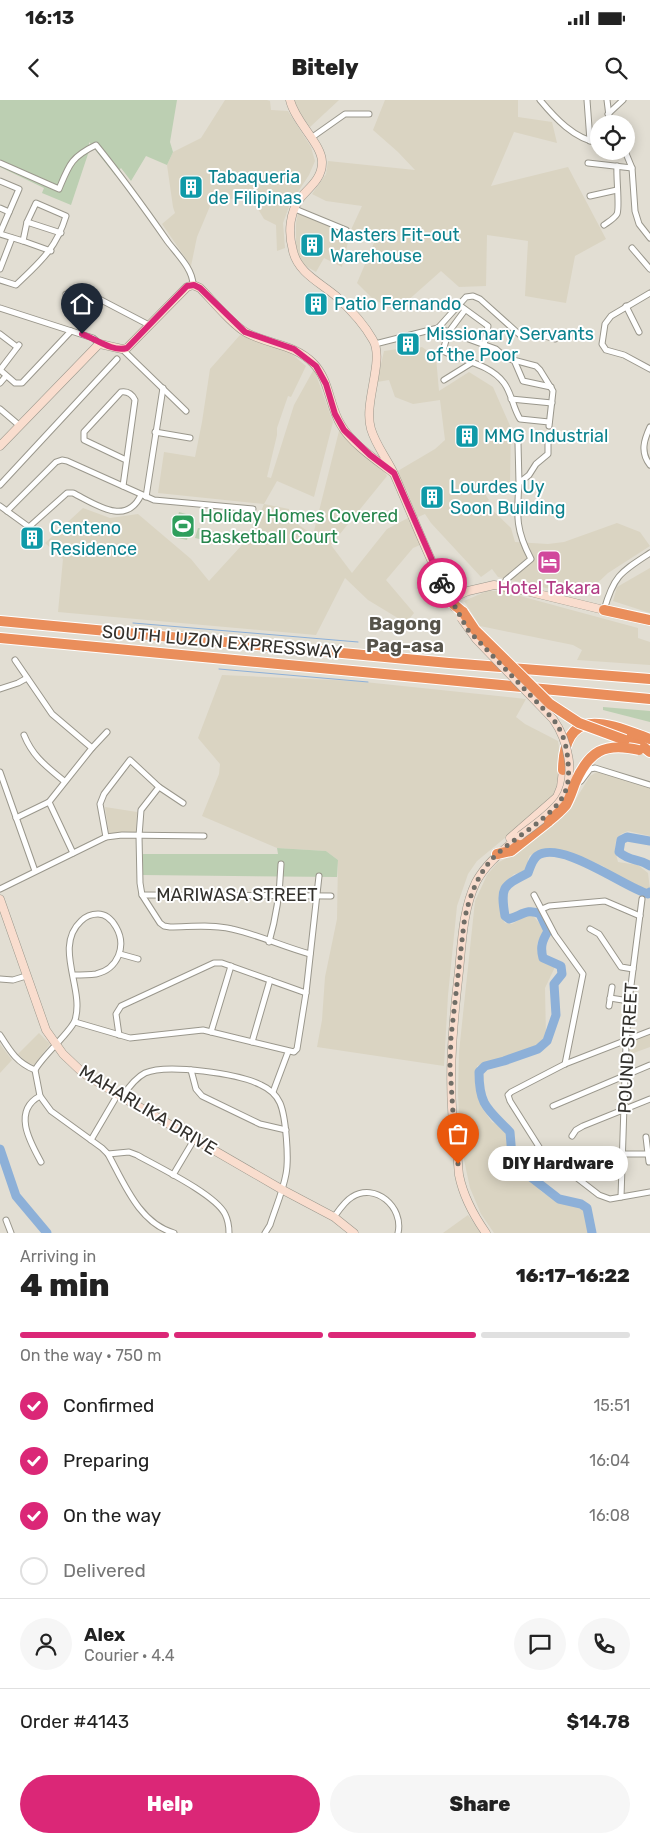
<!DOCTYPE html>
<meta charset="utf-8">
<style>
:root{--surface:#fff;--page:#f6f6f6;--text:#222;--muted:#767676;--line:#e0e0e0;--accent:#db2777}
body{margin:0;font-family:Rubik,sans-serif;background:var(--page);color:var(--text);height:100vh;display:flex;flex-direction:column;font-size:19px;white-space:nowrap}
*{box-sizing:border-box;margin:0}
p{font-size:16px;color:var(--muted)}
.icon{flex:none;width:28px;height:28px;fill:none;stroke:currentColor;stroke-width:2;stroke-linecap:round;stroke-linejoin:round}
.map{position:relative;height:1133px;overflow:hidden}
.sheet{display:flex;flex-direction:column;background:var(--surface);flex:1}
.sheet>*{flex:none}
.fabs{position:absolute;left:590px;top:15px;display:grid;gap:10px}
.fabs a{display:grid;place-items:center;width:45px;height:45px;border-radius:50%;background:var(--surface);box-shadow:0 2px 12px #0003;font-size:25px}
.pin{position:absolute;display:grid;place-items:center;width:42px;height:42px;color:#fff;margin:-51px -21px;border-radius:50% 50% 50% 0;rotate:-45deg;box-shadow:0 0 5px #0007}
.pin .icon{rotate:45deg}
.courier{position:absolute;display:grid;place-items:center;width:50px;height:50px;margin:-25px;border:4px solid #db2777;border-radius:50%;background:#fff;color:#222;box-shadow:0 1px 6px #0007}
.bubble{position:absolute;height:35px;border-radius:18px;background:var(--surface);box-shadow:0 2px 12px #0003;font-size:16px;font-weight:800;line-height:35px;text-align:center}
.head em{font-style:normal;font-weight:800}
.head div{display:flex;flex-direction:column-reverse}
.head{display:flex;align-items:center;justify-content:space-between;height:85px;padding:0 20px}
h1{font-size:32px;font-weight:800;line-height:38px}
.bar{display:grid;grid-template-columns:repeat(4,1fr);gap:8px 5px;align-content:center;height:60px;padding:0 20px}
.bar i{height:6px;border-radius:4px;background:var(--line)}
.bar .selected{background:var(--accent)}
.bar p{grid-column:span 4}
.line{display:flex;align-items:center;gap:12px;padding:0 20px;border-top:1px solid var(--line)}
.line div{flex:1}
.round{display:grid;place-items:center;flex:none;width:52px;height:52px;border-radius:26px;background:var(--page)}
ol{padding:0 20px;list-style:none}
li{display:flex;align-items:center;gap:15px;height:55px}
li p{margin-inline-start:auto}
li .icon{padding:5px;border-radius:50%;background:var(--accent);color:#fff;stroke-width:4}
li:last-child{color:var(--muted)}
li i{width:28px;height:28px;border:2px solid var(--line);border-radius:50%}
.cta{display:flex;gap:10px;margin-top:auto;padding:10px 20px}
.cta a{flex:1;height:58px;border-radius:30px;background:var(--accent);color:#fff;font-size:20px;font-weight:800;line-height:58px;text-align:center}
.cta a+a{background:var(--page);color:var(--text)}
.status{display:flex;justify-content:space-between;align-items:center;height:35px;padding:0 25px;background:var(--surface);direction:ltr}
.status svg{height:14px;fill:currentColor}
header{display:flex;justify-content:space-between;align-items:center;height:65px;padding:0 20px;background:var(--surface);font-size:22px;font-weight:800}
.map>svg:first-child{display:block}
.built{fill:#dad4c2}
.green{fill:#bccfb2}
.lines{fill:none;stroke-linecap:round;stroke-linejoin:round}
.stream{stroke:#8db0d8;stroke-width:1}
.river{stroke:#8db0d8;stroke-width:9}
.street-casing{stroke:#9a978c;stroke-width:7}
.secondary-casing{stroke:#9a978c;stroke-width:9}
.highway-casing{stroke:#fff;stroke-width:12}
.street{stroke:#fff;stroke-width:5}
.secondary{stroke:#f9ddce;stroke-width:8}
.highway{stroke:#ea8e5b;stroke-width:10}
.secondary-bridge-casing{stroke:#9a978c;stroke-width:9;stroke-linecap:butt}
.highway-bridge-casing{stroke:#fff;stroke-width:12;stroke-linecap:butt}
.secondary-bridge{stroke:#f9ddce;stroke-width:8}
.highway-bridge{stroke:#ea8e5b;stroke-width:10}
.done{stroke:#706e67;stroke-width:5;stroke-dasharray:0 9}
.route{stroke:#db2777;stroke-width:6}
.labels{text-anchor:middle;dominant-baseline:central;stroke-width:4;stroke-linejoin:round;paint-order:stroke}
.culture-label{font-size:18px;fill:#0d838f;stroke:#fff;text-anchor:start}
.leisure-label{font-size:18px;fill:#27864d;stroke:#fff;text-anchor:start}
.hotel-label{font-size:18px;fill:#b23c85;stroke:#fff}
.street-label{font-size:18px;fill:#33312d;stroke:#fff}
.neighbourhood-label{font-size:19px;font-weight:bold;fill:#56534a;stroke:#fff}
</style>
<div class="status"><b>16:13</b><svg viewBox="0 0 49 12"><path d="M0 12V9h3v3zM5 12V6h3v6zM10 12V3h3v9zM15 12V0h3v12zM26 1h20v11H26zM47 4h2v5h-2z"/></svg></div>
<header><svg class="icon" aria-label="back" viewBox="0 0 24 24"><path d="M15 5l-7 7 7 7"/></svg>Bitely<svg class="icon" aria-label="search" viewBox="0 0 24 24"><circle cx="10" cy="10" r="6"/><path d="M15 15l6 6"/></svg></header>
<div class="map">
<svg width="650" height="1133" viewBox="0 0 650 1133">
<rect width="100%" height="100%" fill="#e2ded3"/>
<g class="built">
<path d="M225 0H267L270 1 271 10 288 11 311 47 315 61 309 75 290 104 283 123 285 148 277 151 276 125 264 119 252 99H213L197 137 191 166 162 124 175 113 173 107 167 65 173 52 201 38Z"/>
<path d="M294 0H339L310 27 298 11Z"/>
<path d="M385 0H518V17L552 22 557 43 514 32 491 86 568 67 606 139 575 156 566 203 525 196 528 141 487 135 486 186 459 187 441 171 396 211 373 199 357 183 377 136 350 134 342 167 324 158 316 172 304 165 299 157 296 146V123L298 113 349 134 362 106 326 101 312 94 326 74 328 61 415 70 398 52 373 30Z"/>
<path d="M240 235 287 250 306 266 291 297 288 296 277 328V335L267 377 271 378 294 305 314 269 333 322 314 397 277 381 264 404 289 409 288 420 296 423 313 435 339 331 342 330 382 368 387 376 331 445 352 473 387 429 408 418 420 445 413 448 386 480 414 513 406 523 368 500 345 478 316 535 58 512 63 459 45 443 83 408 110 418 138 414 191 459 209 481 252 434 264 404 158 393 164 352 195 357 202 322 210 269Z"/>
<path d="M422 247 436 257 439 291 469 272 493 287 511 328 510 382 483 391 489 400 485 403 511 428 515 442 548 444 564 442 617 423 640 432 650 446 608 473 588 492 568 493 498 477 492 469 481 477 431 423 425 414 416 418 408 392 396 372 435 349 445 340 440 300 413 304 395 297 389 280 377 282 384 251 405 248 409 250Z"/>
<path d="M650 468V513L613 501 617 487Z"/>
<path d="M487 491H502L638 528V538L650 542V565L577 560 582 550 573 545 480 526 464 501Z"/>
<path d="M222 575 355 581 526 599 516 617 525 624 558 641 561 659 560 682 553 698 477 761 468 774 457 806 448 895 444 966 317 947 322 920 325 877 337 819 338 760 326 751 277 748 202 716 219 674 220 664 198 638Z"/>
<path d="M602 669 617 678 650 687V736L628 731 621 734 616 740 615 750 618 762 638 765 648 773 650 789 647 791 614 774 603 766 584 758 552 749 530 755 528 759 529 766 525 772 514 774 503 785 500 805 501 816 505 823 512 824 531 813 544 829 537 844 541 860 555 867 545 888 546 938 540 945 477 966 478 994 482 1008 492 1022 501 1026 509 1039 513 1062 542 1092 555 1099 578 1106 586 1112 590 1133H494L481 1114 470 1088 460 1041 458 993 459 952 475 801 487 775 497 763 518 752 562 718 573 704 590 676Z"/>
<path d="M105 707 137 712 136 733H109Z"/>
<path d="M39 933 50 944 34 965 27 962 18 954Z"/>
<path d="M650 933V947L628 955 629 942Z"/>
<path d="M0 944 12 960 0 973Z"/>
<path d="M534 1049 551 1063 539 1080 519 1062Z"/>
<path d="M468 1115 481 1133H443Z"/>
</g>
<g class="green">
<path d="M0 0H177L170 42 173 52 167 65 146 56 131 81 121 68 115 75 89 42V51L71 105 42 93 44 88 0 67Z"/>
<path d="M179 412 193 416 187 440 173 437Z"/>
<path d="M198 428 215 432 213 442 195 438Z"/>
<path d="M603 607 650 611V622L603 610Z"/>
<path d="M277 748 326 751 338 760 337 777 142 775 143 754H278Z"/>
</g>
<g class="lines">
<g class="stream">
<path d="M133 523 358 542"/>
<path d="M219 569 368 582"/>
</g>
<g class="river">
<path d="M650 741 627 737 621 740 619 752C630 762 640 758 650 766"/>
<path d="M0 1049 16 1096 47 1133"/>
<path d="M592 1133 587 1108 581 1104 559 1099 532 1078 512 1056 510 1032C488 1009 479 1006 479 972L485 966 504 961 538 949 547 941 556 915 554 884 562 874 561 866 543 858C540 847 542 841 548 831L540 814C528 808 522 815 509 819L505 816C500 786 503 786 528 773 530 768 532 760 537 756 560 739 624 787 648 794L650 792"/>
</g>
<g class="street-casing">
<g id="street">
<path d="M540 0C555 18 574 39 599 43"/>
<path d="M587 0 590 41"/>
<path d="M607 0 610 24"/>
<path d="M608 14 623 0"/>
<path d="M311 38 345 14H369"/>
<path d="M625 51 632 68 635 111 639 124 650 138"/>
<path d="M0 63 59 89C69 65 71 57 96 45 121 76 145 109 168 142 177 154 193 169 193 185"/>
<path d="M588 63 632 68"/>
<path d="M0 81 19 89 0 133"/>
<path d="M590 96 617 90"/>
<path d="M0 108 9 112"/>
<path d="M295 109 346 130"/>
<path d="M27 122 61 133"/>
<path d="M604 125C608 122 614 119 617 114 620 108 616 77 617 66"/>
<path d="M0 134 23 141 27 122 36 103 66 116C56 149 40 162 16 185L0 180"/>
<path d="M23 141 51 151"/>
<path d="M632 148 650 169"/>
<path d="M0 169 12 138"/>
<path d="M650 193 611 216 605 224 602 244 606 250 624 255 650 269"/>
<path d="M66 194 77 190 84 191 149 225"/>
<path d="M626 206 639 232"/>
<path d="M462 207 488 226 484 245"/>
<path d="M0 208 93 238 100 244"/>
<path d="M465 210 448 233 443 251C463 261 490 264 504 283 512 294 513 308 520 319L549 322"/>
<path d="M438 228 466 197 473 196 480 199 520 235 535 233 555 239"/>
<path d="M0 234 17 247"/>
<path d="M375 244 438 228 496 249 506 258 536 266 540 270 553 291 549 326"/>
<path d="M122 249 186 311"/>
<path d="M514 260 523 281 551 287"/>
<path d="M0 270 15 283H22L71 231"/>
<path d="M0 270 19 245"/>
<path d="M444 280 473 262"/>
<path d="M0 283 6 276"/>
<path d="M511 299 552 303"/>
<path d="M0 309 20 326"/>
<path d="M650 327C644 340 640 352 650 365"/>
<path d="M155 332 190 338"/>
<path d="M518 343 519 383 529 375 536 364 548 354V342"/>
<path d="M0 385 117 259"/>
<path d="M123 386 135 300C132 294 127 291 121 292L84 332V340L126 360"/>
<path d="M146 397 163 288"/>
<path d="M0 406 29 427 67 393H73C95 404 126 427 141 395"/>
<path d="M7 411 56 362 62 360 67 361 154 400 253 409"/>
<path d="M503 486 506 480 531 459C515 429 517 415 519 383"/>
<path d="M604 510C614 475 621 472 650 453"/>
<path d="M15 560 52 614 92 648"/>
<path d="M0 589 18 583 27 578"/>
<path d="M24 635C33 657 46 666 64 681"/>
<path d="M0 672 35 771"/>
<path d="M581 681 590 669 595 668 650 685"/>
<path d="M159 687 183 703"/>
<path d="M49 702 73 753"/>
<path d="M16 718 49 702 92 648 107 632"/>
<path d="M106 737 100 704 104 694 130 660 159 687 141 710 139 736 140 783 142 795 160 823 164 826 170 827C190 827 212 824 232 829 259 835 284 847 310 854"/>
<path d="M0 789 106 737 122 735 204 736"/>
<path d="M142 795 331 796"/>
<path d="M534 795 555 835 583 874 565 964"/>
<path d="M542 809 549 806 605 801 640 816"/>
<path d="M590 829 599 834 621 867 633 869"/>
<path d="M269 842C277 815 280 791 281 764"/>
<path d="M120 854 138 859"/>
<path d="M73 875C80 875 88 875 96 874 118 869 127 846 116 827 112 820 106 814 98 814 92 814 85 817 81 821 53 847 85 889 75 920 72 931 43 955 35 970L40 996 51 1011 102 1048 108 1054C124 1083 139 1123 174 1133"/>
<path d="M0 879 13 880 26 876"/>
<path d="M610 898 629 901"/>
<path d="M609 906 612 887"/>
<path d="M75 922 130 938 203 930 294 952 297 949 306 893 319 776"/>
<path d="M650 931 565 964 511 992 508 995 510 1001 541 1050 599 1095 610 1099 650 1092"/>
<path d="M211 932 231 866"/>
<path d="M0 935C10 951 17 963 35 970"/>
<path d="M119 935 116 914 121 906 214 863H222L306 893"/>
<path d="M252 942 270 880"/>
<path d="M191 970 196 989 202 996 260 1024 286 1030"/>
<path d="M273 992 288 952"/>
<path d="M40 996C12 1011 30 1042 41 1062"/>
<path d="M122 997C128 988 135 978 145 973 167 963 240 974 261 985 270 989 276 994 280 1003 286 1017 289 1059 286 1074 283 1091 275 1109 270 1125L265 1133"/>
<path d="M553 1006 650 965"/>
<path d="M572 1036 576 1030 583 1026 650 999"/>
<path d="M646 1037 649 1062"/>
<path d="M91 1040 118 994"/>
<path d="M108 1054 129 1052 137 1055C158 1067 215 1094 225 1114 228 1120 229 1126 229 1133"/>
<path d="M598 1054H648"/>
<path d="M173 1075 195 1038"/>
<path d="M621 1097 626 945 629 901 642 799"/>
<path d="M334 1117C339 1110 345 1101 352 1097 375 1082 404 1107 398 1133"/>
<path d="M6 1120 11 1133"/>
</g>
</g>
<g class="secondary-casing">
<g id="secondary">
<path d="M290 0C295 22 323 45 322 63 322 78 310 87 301 97 289 113 288 133 293 151 298 173 321 183 337 197 350 209 364 224 373 240 385 260 363 303 371 329 376 346 388 360 395 376 414 419 431 465 454 507"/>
<path d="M0 346 97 246 100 244 122 249 127 248 187 187 193 185 200 188C212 200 233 226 247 233 270 245 294 244 313 263 330 280 329 306 341 325 351 343 376 360 392 372"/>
<path d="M450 499 468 491 494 485 522 490 604 510"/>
<path d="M510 738 557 697 561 687 563 670"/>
<path d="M0 799 46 930 63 954 83 973 122 997 281 1089 334 1117 354 1133"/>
<path d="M486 1133C474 1116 463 1095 459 1075 458 1066 458 1057 456 1048 447 987 452 932 459 871 462 841 463 809 476 782 487 762 504 750 520 736"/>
</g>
</g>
<g class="highway-casing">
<g id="highway">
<path d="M451 502 463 512"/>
<path d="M604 510 650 520"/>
<path d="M0 521 449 563 650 579"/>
<path d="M0 538 650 599"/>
<path d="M625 640 641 645 650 652"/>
<path d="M563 670C564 603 609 624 650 639"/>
<path d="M497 754 511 751 549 721"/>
</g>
</g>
<use href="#street" class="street"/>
<use href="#secondary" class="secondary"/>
<use href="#highway" class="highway"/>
<g class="secondary-bridge-casing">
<path id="secondary-bridge" d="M461 518 476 539 553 619C568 640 577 677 561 700 551 714 534 725 520 736"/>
</g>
<g class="highway-bridge-casing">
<g id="highway-bridge">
<path d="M463 512 475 530 550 604 579 623 625 640"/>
<path d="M549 721C555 716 561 711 566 705 570 698 572 691 575 683 589 651 604 642 639 650"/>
</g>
</g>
<use href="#secondary-bridge" class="secondary-bridge"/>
<use href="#highway-bridge" class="highway-bridge"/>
</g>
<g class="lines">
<path class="done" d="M442 483 468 530 553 619C563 632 567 646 568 662 569 672 569 683 565 692 555 717 510 739 491 760 476 778 468 800 464 823L451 937 450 965 454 1030 458 1064"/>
<path class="route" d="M82 234C96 239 112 252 127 248L187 186 194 185 200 188 245 232 294 249 316 266 326 284 335 314 344 330 370 355 394 373 442 483"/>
</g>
<defs>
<g id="building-square" transform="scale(1.25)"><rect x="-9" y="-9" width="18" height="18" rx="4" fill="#0f9aa8" stroke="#fff"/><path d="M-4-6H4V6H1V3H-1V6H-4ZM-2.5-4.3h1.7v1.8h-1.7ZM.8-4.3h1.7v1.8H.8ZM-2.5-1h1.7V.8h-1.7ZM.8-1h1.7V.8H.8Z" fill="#fff"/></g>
<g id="stadium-square" transform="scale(1.25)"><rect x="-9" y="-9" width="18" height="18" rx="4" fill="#2e9e5b" stroke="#fff"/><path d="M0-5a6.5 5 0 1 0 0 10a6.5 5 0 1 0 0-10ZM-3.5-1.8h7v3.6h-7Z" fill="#fff"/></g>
<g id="hotel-square" transform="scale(1.25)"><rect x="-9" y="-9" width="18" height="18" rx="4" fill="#d1479c" stroke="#fff"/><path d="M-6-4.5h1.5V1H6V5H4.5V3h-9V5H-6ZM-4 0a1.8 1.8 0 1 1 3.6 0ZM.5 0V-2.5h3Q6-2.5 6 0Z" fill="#fff"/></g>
</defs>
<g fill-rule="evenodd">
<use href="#building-square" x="191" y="87"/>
<use href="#building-square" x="312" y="145"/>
<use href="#building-square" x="316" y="204"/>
<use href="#building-square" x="408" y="244"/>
<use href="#building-square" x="467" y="336"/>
<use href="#building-square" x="432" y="397"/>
<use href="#stadium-square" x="183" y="426"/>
<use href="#building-square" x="32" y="438"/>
<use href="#hotel-square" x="549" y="462"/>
</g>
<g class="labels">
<g class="culture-label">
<text x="208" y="77">Tabaqueria<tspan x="208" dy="21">de Filipinas</tspan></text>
<text x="330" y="135">Masters Fit-out<tspan x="330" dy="21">Warehouse</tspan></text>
<text x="334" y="204">Patio Fernando</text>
<text x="426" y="234">Missionary Servants<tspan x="426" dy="21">of the Poor</tspan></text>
<text x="484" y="336">MMG Industrial</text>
<text x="450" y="387">Lourdes Uy<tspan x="450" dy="21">Soon Building</tspan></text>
<text x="50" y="428">Centeno<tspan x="50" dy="21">Residence</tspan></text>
</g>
<g class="leisure-label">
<text x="200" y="416">Holiday Homes Covered<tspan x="200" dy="21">Basketball Court</tspan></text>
</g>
<g class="hotel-label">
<text x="549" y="488">Hotel Takara</text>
</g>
<g class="street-label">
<text transform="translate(222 542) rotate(5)">SOUTH LUZON EXPRESSWAY</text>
<text x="237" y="795">MARIWASA STREET</text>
<text transform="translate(628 948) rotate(-87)">POUND STREET</text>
<text transform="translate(148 1010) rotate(31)">MAHARLIKA DRIVE</text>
</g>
<g class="neighbourhood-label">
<text x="405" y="523">Bagong<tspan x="405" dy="22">Pag-asa</tspan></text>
</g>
</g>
</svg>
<div class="fabs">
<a><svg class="icon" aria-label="locate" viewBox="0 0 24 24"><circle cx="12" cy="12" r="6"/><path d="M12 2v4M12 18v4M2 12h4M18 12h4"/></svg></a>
</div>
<div class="pin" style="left:458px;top:1064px;background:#ea580c"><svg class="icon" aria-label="bag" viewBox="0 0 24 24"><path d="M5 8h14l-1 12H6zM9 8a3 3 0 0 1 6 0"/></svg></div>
<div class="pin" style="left:82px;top:234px;background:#1f2937"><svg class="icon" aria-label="home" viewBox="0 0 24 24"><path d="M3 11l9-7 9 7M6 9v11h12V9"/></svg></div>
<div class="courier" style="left:442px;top:483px"><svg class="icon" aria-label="bike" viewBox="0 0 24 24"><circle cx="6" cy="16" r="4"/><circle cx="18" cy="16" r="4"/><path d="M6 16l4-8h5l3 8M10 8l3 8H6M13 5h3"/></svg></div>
<div class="bubble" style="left:488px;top:1046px;width:140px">DIY Hardware</div>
</div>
<section class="sheet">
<div class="head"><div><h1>4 min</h1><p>Arriving in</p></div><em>16:17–16:22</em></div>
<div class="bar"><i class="selected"></i><i class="selected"></i><i class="selected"></i><i></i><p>On the way · 750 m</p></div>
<ol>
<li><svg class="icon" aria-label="check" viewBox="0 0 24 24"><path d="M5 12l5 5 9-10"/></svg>Confirmed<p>15:51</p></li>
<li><svg class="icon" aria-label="check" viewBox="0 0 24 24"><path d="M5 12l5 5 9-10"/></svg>Preparing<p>16:04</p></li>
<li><svg class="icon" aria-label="check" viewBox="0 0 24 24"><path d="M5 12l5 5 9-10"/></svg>On the way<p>16:08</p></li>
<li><i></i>Delivered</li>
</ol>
<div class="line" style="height:90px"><a class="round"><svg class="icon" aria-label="person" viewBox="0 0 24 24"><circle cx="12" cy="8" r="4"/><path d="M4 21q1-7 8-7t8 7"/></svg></a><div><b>Alex</b><p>Courier · 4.4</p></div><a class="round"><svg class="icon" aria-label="chat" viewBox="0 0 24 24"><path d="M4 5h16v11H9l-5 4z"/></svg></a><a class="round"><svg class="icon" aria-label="phone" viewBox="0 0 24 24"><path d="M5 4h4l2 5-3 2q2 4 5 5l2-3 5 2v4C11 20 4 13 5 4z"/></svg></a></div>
<div class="line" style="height:65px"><div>Order #4143</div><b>$14.78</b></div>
<div class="cta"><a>Help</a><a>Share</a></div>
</section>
